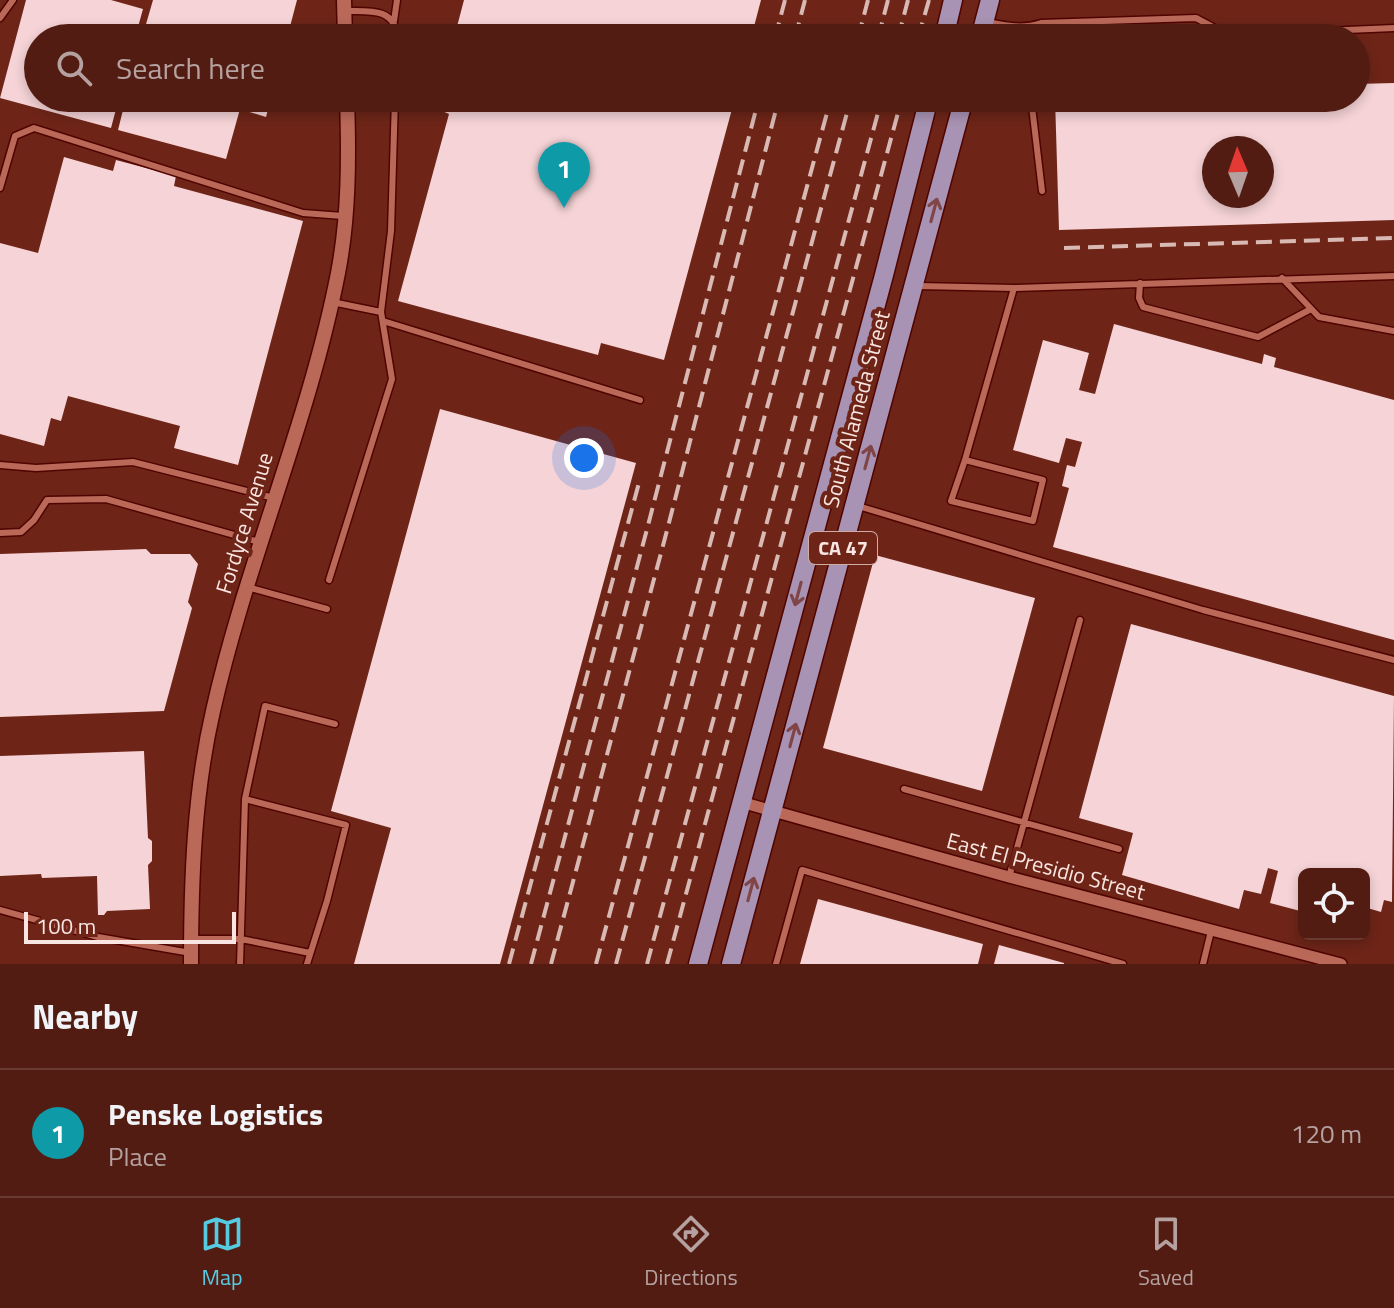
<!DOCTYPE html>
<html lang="en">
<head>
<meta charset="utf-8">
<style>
  :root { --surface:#521c12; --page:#58251b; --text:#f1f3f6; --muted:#b5a19f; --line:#683a32; --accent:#55cae0 }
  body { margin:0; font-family:"Titillium Web",sans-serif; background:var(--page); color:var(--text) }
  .controls { position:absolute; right:24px; bottom:24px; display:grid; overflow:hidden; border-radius:12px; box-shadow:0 4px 12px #0003 }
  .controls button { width:72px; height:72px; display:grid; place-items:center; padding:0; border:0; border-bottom:2px solid var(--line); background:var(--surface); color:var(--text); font:40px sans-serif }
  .compass { position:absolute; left:1202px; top:136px; width:72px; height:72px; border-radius:50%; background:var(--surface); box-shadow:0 4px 12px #0003; rotate:358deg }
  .scale { position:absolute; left:24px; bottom:20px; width:212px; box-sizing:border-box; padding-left:8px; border:4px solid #f9e6e2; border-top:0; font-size:22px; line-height:28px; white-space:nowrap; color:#f9e6e2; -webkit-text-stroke:6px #6e2518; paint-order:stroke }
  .you { position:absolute; left:584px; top:458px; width:28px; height:28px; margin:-20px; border:6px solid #fff; border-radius:50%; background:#1a73e8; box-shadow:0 0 0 12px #1a73e833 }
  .badge { display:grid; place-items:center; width:52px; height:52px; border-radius:50%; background:var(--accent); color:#fff; font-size:26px; font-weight:700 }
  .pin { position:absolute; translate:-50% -66px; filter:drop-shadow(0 2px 4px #0008) }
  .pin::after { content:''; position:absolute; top:42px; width:28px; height:24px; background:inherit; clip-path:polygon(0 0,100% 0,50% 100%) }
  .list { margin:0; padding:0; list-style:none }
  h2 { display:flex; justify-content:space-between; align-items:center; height:104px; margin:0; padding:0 32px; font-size:34px }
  h2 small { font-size:26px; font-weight:400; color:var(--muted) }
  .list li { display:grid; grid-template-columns:52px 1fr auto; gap:24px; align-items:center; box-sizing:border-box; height:128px; padding:0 32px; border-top:2px solid var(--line) }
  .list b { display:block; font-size:30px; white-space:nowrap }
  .list p { margin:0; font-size:26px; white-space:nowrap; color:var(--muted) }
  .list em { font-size:26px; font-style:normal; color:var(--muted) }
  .icon { flex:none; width:44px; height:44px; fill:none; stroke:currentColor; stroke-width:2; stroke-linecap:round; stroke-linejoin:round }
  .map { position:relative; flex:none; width:1394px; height:964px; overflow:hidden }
  .search { position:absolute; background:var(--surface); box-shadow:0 4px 12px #0003; left:24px; right:24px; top:24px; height:88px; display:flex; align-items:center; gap:20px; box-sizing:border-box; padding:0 28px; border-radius:44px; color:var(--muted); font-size:30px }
  .sheet { height:232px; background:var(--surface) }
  nav { display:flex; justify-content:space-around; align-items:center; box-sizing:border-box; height:112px; border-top:2px solid var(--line); background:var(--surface); font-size:22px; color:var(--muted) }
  nav a { display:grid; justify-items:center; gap:4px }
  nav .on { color:var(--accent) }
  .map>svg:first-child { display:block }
  .building { fill:#f5d3d6; fill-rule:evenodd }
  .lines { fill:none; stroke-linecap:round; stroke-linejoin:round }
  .service-casing { stroke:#4f0400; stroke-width:9 }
  .minor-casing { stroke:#4f0400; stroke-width:14 }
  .tertiary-casing { stroke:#4f0400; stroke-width:17 }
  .primary-casing { stroke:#4f0400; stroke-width:21 }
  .service { stroke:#ba6959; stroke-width:6 }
  .minor { stroke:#ba6959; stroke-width:11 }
  .tertiary { stroke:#ba6959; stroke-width:14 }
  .primary { stroke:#a993b4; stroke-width:18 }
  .rail { stroke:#d9b9b3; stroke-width:4; stroke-dasharray:16 8; stroke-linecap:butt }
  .oneway { stroke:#804647 }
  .labels { text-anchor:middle; stroke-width:8; stroke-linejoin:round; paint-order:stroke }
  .shield { fill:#6e2518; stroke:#cfaca5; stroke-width:2 }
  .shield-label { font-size:20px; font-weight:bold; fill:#f9e6e2 }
  .street-label { font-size:22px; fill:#f9e6e2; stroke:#6e2518 }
</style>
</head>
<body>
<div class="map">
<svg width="1394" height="964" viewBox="0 0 1394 964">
  <rect width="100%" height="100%" fill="#6e2518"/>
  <!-- building -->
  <path class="building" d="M26,0H111L143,9L135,38H38V98H119L111,128L0,98Z
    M153,0H297L287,38H142Z
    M464,0H761L751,38H454Z
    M1394,83V220L1059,230L1055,98H1356V84ZM1214,148H1262V196H1214Z
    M126,98H271L266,117L240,109L226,159L118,130Z
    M438,98H735L664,360L601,343L598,355L398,301L449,114L435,108Z
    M64,157L113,171L116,160L176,176L174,186L303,221L238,465L174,448L180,426L68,396L61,421L51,418L44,446L0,434V243L38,253Z
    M1114,324L1262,364L1264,354L1276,358L1274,367L1394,400V640L1053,547L1069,488L1062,486L1067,465L1075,467L1082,442L1066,438L1059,463L1013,450L1043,340L1089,353L1079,390L1095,394Z
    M440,409L636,463L500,964H354L391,828L331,811Z
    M146,549L151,554H190L198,564L188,602L192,608L164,711L0,717V554Z
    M875,555L1035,598L982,791L823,748Z
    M1131,624L1394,696L1392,902L1384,900L1381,912L1364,907V874H1304V912L1270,903L1278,871L1268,868L1261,894L1244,890L1239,909L1122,875L1133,833L1079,818Z
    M144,751L148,838L152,841V861L148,865L150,909L107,911L104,915H98L97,876L42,878L41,874L0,876V756Z
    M818,899L983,944L978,964H800Z
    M999,945L1064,963V964H994Z"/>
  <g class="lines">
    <!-- service casing -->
    <g class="service-casing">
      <path id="service" d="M344,11C368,11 396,7 397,38
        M0,18L13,0
        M394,21L397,0
        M988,22C1007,26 1023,29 1041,23L1196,18L1228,35L1394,28
        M1031,98L1042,191
        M0,188L15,136L34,128L303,213L343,216
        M1282,278L1319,317L1394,331
        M1140,283L1139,298L1143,307L1258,337L1311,309
        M918,286L1014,288L965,460L1043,480L1033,521L951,501L965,460
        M1014,288L1394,276
        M332,302L381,312L391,231L395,98
        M383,321L640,400
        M0,465L36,468L133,462L274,498
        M858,506L1203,610L1394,660
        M0,533L21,532L34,520L47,500L106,499L259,542
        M329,580L392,379L381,312
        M247,587L327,609
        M904,789L1119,849
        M245,799L265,706L335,724
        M1009,877L1080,620
        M0,910L98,937L191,953
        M191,939H241L310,953
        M240,964L245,799L346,825L327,901L307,964
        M776,964L802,870L1123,964
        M1203,964L1211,931"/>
    </g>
    <!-- minor casing -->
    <g class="minor-casing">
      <path id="minor" d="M741,802L1009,877L1341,964"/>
    </g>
    <!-- tertiary casing -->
    <g class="tertiary-casing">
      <path id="tertiary" d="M344,0L345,38
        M191,964C191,880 194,793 213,711C246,563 309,422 338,273C349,216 349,157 347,98"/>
    </g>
    <!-- primary casing -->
    <g class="primary-casing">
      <path id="primary" d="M944,38L953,0
        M980,38L990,0
        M698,964L884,275L929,98
        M731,964L964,98"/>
    </g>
    <!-- service -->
    <use href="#service" class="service"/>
    <!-- minor -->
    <use href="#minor" class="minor"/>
    <!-- tertiary -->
    <use href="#tertiary" class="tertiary"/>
    <!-- primary -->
    <use href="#primary" class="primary"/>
    <!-- rail -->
    <path class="rail" d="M775,38L785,0
      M795,38L805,0
      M858,38L868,0
      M878,38L888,0
      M898,38L908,0
      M918,38L929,0
      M1064,248L1394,238
      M509,964L640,479
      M531,964L646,533L759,98
      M551,964L665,538L779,98
      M596,964L831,98
      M616,964L851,98
      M647,964L882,98
      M667,964L902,98"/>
  </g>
  <!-- one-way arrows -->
  <defs><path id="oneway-shaft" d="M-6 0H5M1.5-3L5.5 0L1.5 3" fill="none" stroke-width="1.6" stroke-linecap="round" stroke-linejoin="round" transform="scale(2)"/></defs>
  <g class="oneway">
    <use href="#oneway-shaft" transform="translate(934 210) rotate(-75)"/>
    <use href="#oneway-shaft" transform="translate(868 457) rotate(-75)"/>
    <use href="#oneway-shaft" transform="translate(798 594) rotate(105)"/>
    <use href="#oneway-shaft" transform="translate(793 735) rotate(-75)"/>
    <use href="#oneway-shaft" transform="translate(751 889) rotate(-75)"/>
  </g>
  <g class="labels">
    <!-- shield labels -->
    <rect class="shield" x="809" y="532" width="68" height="32" rx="6"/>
    <g class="shield-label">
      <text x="843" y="555">CA 47</text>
    </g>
    <!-- street labels -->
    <g class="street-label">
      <text transform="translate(856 409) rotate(-75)" y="8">South Alameda Street</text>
      <text transform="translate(244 523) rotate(-73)" y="8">Fordyce Avenue</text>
      <text transform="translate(1046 866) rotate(15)" y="8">East El Presidio Street</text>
    </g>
  </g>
</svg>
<div class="controls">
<button><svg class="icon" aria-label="locate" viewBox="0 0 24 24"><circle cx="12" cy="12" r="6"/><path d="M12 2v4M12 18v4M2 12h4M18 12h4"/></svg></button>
</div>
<svg class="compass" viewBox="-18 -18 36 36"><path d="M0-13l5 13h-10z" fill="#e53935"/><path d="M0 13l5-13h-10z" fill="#b5a19f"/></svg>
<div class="scale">100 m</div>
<div class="you"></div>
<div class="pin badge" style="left:564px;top:208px;background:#0f9aa8">1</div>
<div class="search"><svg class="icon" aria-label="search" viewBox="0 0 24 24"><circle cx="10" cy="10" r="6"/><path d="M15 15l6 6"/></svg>Search here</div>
</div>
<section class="sheet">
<h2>Nearby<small></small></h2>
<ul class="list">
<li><span class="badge" style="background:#0f9aa8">1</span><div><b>Penske Logistics</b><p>Place</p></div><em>120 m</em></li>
</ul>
</section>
<nav>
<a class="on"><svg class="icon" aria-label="map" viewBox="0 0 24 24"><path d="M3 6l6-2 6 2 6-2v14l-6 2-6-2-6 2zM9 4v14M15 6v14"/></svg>Map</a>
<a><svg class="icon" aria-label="directions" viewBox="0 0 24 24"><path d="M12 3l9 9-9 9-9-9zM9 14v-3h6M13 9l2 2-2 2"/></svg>Directions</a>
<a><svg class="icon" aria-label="saved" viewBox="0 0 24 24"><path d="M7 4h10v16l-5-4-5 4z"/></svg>Saved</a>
</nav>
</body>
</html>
